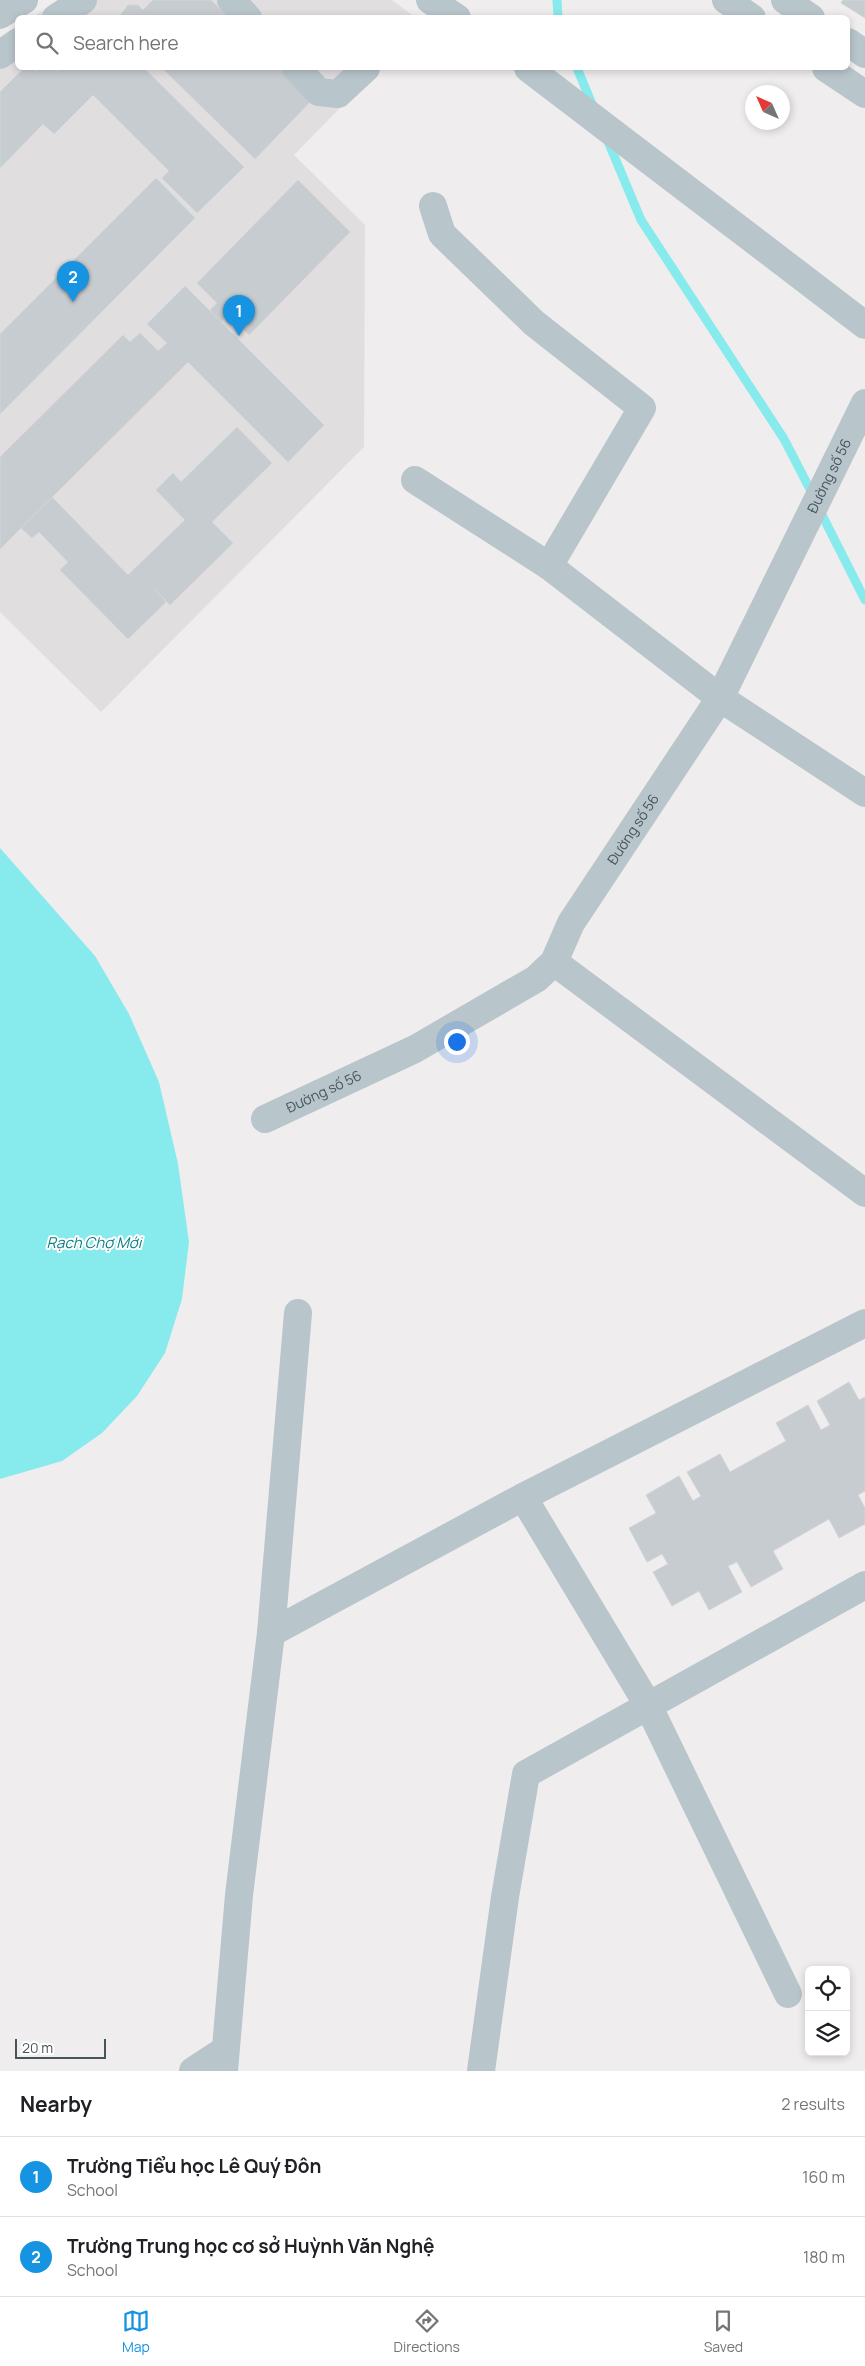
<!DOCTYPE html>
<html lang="en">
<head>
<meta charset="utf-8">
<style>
  :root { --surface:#fff; --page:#f2f2f2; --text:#202124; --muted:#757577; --line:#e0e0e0; --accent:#1694e1 }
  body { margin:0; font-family:Manrope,sans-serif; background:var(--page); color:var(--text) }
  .controls { position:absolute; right:15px; bottom:15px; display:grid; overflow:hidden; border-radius:8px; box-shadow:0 2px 8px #0003 }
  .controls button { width:45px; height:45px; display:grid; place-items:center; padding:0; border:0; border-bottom:1px solid var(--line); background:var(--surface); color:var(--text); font:25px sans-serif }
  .compass { position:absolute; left:745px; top:85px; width:45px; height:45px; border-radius:50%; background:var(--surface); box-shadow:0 2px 8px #0003; rotate:315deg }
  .scale { position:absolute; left:15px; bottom:12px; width:91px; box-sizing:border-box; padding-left:5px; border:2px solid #45555b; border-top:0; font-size:14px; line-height:18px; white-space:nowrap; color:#45555b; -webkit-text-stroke:4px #fff; paint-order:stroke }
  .you { position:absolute; left:456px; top:1041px; width:18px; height:18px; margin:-12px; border:4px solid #fff; border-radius:50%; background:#1a73e8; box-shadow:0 0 0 8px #1a73e833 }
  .badge { display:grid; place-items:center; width:32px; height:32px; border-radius:50%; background:var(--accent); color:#fff; font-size:16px; font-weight:700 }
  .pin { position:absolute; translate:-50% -41px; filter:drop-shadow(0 1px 2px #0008) }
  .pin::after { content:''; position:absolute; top:26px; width:18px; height:15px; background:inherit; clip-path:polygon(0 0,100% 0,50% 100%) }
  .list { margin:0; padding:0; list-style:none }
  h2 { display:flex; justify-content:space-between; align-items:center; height:65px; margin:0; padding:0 20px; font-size:21px }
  h2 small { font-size:16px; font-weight:400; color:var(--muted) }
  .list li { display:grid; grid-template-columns:32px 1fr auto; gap:15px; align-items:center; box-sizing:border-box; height:80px; padding:0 20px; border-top:1px solid var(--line) }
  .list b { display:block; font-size:19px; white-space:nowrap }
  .list p { margin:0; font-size:16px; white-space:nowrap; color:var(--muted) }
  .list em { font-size:16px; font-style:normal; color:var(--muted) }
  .icon { flex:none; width:28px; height:28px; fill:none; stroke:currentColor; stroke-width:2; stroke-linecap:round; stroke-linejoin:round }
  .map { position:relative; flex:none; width:865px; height:2071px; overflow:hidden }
  .search { position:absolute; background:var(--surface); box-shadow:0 2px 8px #0003; left:15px; right:15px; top:15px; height:55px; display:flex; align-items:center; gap:12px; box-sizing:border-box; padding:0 18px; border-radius:8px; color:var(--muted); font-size:19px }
  .sheet { height:225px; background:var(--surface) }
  nav { display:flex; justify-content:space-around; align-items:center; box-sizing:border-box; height:70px; border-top:1px solid var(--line); background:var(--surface); font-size:14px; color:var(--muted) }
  nav a { display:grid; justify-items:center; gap:2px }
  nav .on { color:var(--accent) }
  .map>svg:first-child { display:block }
  .education { fill:#e1dee0 }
  .water { fill:#87eaed }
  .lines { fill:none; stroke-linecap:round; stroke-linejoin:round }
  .stream { stroke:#87eaed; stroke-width:9 }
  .building { fill:#c7ccd0; stroke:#d1d5d9 }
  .minor { stroke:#b8c5cb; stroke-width:28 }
  .labels { text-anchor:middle; stroke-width:4; stroke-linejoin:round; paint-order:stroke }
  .street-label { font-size:14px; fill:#45555b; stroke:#fff }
  .water-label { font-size:15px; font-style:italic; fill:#0c8083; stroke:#fff }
</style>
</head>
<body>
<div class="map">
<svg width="865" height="2071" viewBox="0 0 865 2071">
  <rect width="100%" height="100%" fill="#f0edee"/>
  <!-- education -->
  <path class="education" d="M59,0H392L415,17L31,18Z
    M17,26L18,68H379L294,155L365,225L364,447L101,712L0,612V37Z"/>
  <!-- water -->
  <path class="water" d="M0,848L95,956L129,1014L159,1082L178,1164L189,1242L182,1299L165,1353L137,1396L102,1433L62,1461L0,1479Z"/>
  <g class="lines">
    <!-- stream -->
    <path class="stream" d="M557,0L558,18
      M577,68L594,109
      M607,139L641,220L784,439L814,497
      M819,509L865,600"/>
  </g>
  <!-- building -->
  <path class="building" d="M153,0H211L229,18H118L128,5H138L143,10Z
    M843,0H865V18L841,3Z
    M24,68H32L36,71L39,68H54L57,71L60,68H144L244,167L197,213L162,178L169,171L93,95L54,134L43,124L0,168V92Z
    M162,68H279L312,100L255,159Z
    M156,178L195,218L0,414V334Z
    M298,180L350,232L249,335L228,314L221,322L210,310L217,303L197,283Z
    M185,286L324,425L288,462L188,362L0,549V457L123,335L130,342L140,333L158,351L167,343L147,324Z
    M237,427L272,463L212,522L233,543L170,605L154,588L166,602L128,639L60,570L68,562L39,532L32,538L21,528L52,497L128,575L185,520L156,490L173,473L181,482Z
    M849,1382L859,1400L865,1397V1491L858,1495L865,1508V1524L839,1538L829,1519L773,1551L783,1569L751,1587L737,1562L728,1566L742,1592L709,1610L699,1591L672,1606L653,1572L668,1564L662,1554L647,1562L629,1528L656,1513L646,1495L679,1476L693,1501L701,1496L687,1472L720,1454L730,1472L786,1441L776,1423L808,1405L821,1430L830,1425L817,1401Z"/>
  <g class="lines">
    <!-- minor -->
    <g class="minor">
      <path d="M231,0L248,18"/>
      <path d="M430,0L457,18"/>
      <path d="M726,0L752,18"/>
      <path d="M785,0L811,18"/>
      <path d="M0,15L24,0"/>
      <path d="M56,18L83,0"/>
      <path d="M848,42L865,54"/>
      <path d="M0,55L18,42"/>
      <path d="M296,68L319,92L338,94L366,68"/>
      <path d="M528,68L865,325"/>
      <path d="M826,68L865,94"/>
      <path d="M433,206L442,234L534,323L642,408L549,566L720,698L865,793"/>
      <path d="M415,480L549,566"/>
      <path d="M554,962L865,1193"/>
      <path id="s1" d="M265,1119L415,1049L536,979L554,962L571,923L720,698L865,403"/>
      <path d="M523,1497L648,1705L788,1994"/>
      <path d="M271,1633L523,1497L865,1323"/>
      <path d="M193,2071L225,2050"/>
      <path d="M224,2071L239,1895L271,1633L298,1313"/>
      <path d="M481,2071L505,1897L526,1774L865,1585"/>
    </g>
  </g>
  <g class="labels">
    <!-- street labels -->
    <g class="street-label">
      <text dy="5" stroke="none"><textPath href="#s1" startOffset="890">Đường số 56</textPath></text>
      <text dy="5" stroke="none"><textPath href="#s1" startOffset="485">Đường số 56</textPath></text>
      <text dy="5" stroke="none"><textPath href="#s1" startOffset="65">Đường số 56</textPath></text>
    </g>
    <!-- water labels -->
    <g class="water-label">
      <text x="94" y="1248">Rạch Chợ Mới</text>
    </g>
  </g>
</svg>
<div class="controls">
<button><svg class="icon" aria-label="locate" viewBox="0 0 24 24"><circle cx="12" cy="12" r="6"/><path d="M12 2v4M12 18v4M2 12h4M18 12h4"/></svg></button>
<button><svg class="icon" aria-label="layers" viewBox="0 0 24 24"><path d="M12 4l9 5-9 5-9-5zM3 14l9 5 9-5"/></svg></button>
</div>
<svg class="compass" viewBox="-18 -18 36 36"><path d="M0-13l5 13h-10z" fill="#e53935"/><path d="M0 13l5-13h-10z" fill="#757577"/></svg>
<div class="scale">20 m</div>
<div class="you"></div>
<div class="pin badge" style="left:239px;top:336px">1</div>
<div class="pin badge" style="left:73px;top:302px">2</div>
<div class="search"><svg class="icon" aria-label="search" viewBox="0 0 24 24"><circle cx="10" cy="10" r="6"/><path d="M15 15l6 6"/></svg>Search here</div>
</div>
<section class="sheet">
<h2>Nearby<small>2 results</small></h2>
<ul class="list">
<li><span class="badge">1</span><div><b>Trường Tiểu học Lê Quý Đôn</b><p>School</p></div><em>160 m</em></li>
<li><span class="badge">2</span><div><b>Trường Trung học cơ sở Huỳnh Văn Nghệ</b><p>School</p></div><em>180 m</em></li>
</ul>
</section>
<nav>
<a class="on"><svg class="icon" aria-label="map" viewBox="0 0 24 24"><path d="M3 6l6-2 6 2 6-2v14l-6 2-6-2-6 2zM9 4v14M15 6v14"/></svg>Map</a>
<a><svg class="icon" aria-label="directions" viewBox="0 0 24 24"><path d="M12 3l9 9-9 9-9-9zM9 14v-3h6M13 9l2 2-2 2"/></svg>Directions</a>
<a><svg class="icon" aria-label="saved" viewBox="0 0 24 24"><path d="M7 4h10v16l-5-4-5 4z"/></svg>Saved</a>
</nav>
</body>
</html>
